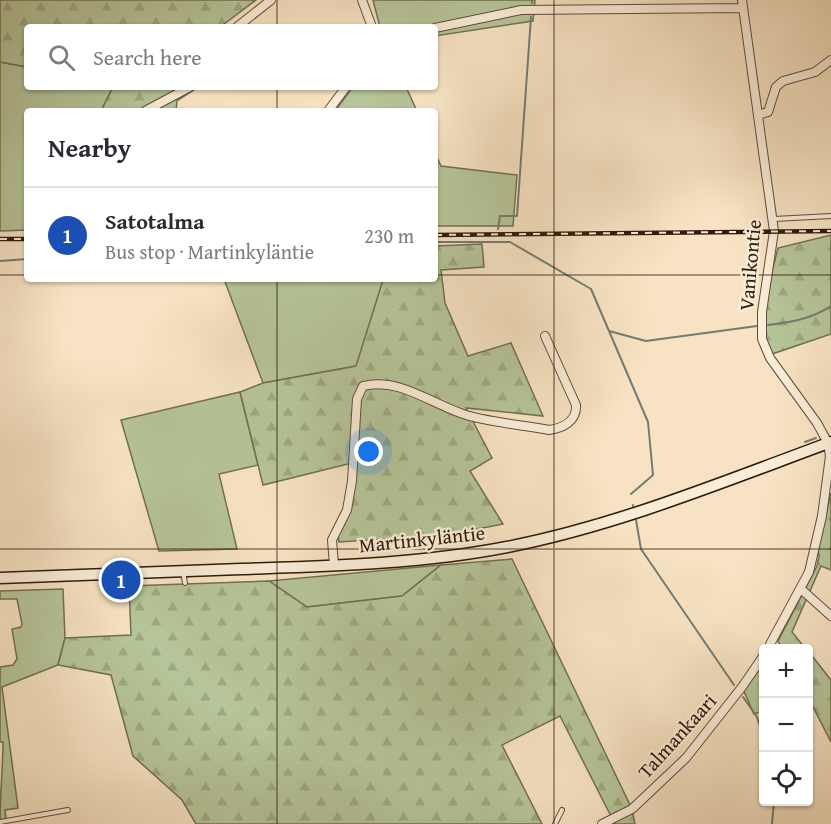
<!DOCTYPE html>
<html lang="en">
<head>
<meta charset="utf-8">
<style>
  :root { --surface:#fff; --page:#f7f7f7; --text:#2b2b33; --muted:#7c7c81; --line:#e1e1e2; --accent:#8f2418 }
  body { margin:0; font-family:"Gentium Book Plus",serif; background:var(--page); color:var(--text) }
  .controls { position:absolute; right:18px; bottom:18px; display:grid; overflow:hidden; border-radius:6px; box-shadow:0 2px 4px #0004 }
  .controls button { width:54px; height:54px; display:grid; place-items:center; padding:0; border:0; border-bottom:2px solid var(--line); background:var(--surface); color:var(--text); font:30px sans-serif }
  .you { position:absolute; left:369px; top:452px; width:21px; height:21px; margin:-15px; border:4px solid #fff; border-radius:50%; background:#1a73e8; box-shadow:0 0 0 9px #1a73e833 }
  .badge { display:grid; place-items:center; width:39px; height:39px; border-radius:50%; background:var(--accent); color:#fff; font-size:20px; font-weight:700 }
  .pin { position:absolute; translate:-50% -50%; border:3px solid #fff; box-shadow:0 2px 6px #0006 }
  .list { margin:0; padding:0; list-style:none }
  h2 { display:flex; justify-content:space-between; align-items:center; height:78px; margin:0; padding:0 24px; font-size:26px }
  h2 small { font-size:20px; font-weight:400; color:var(--muted) }
  .list li { display:grid; grid-template-columns:39px 1fr auto; gap:18px; align-items:center; box-sizing:border-box; height:96px; padding:0 24px; border-top:2px solid var(--line) }
  .list b { display:block; font-size:22px; white-space:nowrap }
  .list p { margin:0; font-size:20px; white-space:nowrap; color:var(--muted) }
  .list em { font-size:20px; font-style:normal; color:var(--muted) }
  .icon { flex:none; width:33px; height:33px; fill:none; stroke:currentColor; stroke-width:2; stroke-linecap:round; stroke-linejoin:round }
  .map { position:relative; flex:none; width:831px; height:824px; overflow:hidden }
  .search { position:absolute; background:var(--surface); box-shadow:0 2px 4px #0004; left:24px; top:24px; width:414px; height:66px; display:flex; align-items:center; gap:15px; box-sizing:border-box; padding:0 21px; border-radius:6px; color:var(--muted); font-size:22px }
  .panel { position:absolute; background:var(--surface); box-shadow:0 2px 4px #0004; left:24px; top:108px; width:414px; height:174px; border-radius:6px }
  .map>svg:first-child { display:block }
  .grass { fill:#b6c599; stroke:#727052; stroke-width:1.5 }
  .forest { fill:url(#forest-firs); stroke:#727052; stroke-width:1.5 }
  .lines { fill:none; stroke-linecap:round; stroke-linejoin:round }
  .stream { stroke:#727c73; stroke-width:2 }
  .lane-casing { stroke:#614c39; stroke-width:6 }
  .street-casing { stroke:#614c39; stroke-width:10 }
  .secondary-casing { stroke:#2f1a0b; stroke-width:13 }
  .lane { stroke:#faedd8; stroke-width:4 }
  .street { stroke:#faedd8; stroke-width:8 }
  .secondary { stroke:#faedd8; stroke-width:10 }
  .rail-casing { stroke:#2f1a0b; stroke-width:4.5 }
  .rail { stroke:#faedd8; stroke-width:2; stroke-dasharray:7; stroke-linecap:butt }
  .grid { fill:none; stroke:#2f1a0b; stroke-width:1.5; stroke-opacity:0.55 }
  .labels { text-anchor:middle; stroke-width:5; stroke-linejoin:round; paint-order:stroke }
  .street-label { font-size:20px; fill:#2f1a0b; stroke:#faedd8 }
</style>
</head>
<body>
<div class="map">
<svg width="831" height="824" viewBox="0 0 831 824">
  <defs>
    <pattern id="forest-firs" width="22" height="20" patternUnits="userSpaceOnUse" patternTransform="scale(1.5)"><rect width="22" height="20" fill="#b6c599"/><path d="M5 1l3.5 6h-7zM16 11l3.5 6h-7z" fill="#9da982"/></pattern>
  </defs>
  <rect width="100%" height="100%" fill="#f7e3c3"/>
  <filter id="stains"><feTurbulence type="fractalNoise" baseFrequency=".00333" numOctaves="4"/><feColorMatrix values="0 0 0 0 .2 0 0 0 0 .09 0 0 0 0 .02 0 0 0 .5 -.17"/></filter>
  <radialGradient id="worn" r=".72"><stop offset=".6" stop-color="#630" stop-opacity="0"/><stop offset="1" stop-color="#630" stop-opacity=".3"/></radialGradient>
  <!-- grass -->
  <path class="grass" d="M373,0H535L533,21L435,36V27H380Z
    M0,62L27,67V87H113L101,111H27V230L0,231Z
    M353,87H406L417,111H335Z
    M435,153L441,166L517,175L513,226H435Z
    M224,279H385L357,366L263,383Z
    M240,392L258,465L219,474L237,549L159,551L121,420Z
    M441,565L402,596L307,607L269,581Z
    M63,589L65,638L58,665L2,687L18,808L5,810L6,819L0,820C0,794 3,768 3,742H0V667L13,665L17,659L12,629L21,627L22,624L17,599H0V591Z
    M763,655V711L754,714L742,687Z"/>
  <!-- forest -->
  <path class="forest" d="M0,0H256L220,27H27V67L0,62Z
    M113,87H198L177,101L176,111H101Z
    M831,235V334L772,354L762,339V312L778,248Z
    M482,244L484,267L441,270L445,303L468,356L511,343L543,416L466,408L492,458L470,471L503,524L447,535L339,542L338,536L351,510L356,462L263,485L240,392L263,383L356,366L383,280L435,279V246Z
    M831,493V570L821,566L792,632L805,648H782L778,641L817,566L819,556L818,549Z
    M512,559L632,809L635,824H615L560,716L502,745L542,824H196L182,800L133,756L111,675L58,665L65,638L131,635L129,586L269,581L307,607L402,596L441,565Z
    M809,652L831,680V742L809,699Z"/>
  <g class="lines">
    <!-- stream -->
    <path class="stream" d="M532,3V0
      M498,229L500,216H517L531,17
      M435,242H510L591,289L648,422L653,475L631,494
      M0,261L27,259
      M768,325C792,322 811,319 831,306
      M609,331L646,341L757,326
      M805,442L816,438
      M633,505V506
      M636,520L641,549L734,685
      M743,697L757,717L764,740
      M772,824L774,802"/>
    <!-- lane casing -->
    <g class="lane-casing">
      <path id="lane" d="M774,219L831,216
        M183,572L185,583
        M0,822L68,810
        M555,824L562,810"/>
    </g>
    <!-- street casing -->
    <g class="street-casing">
      <path id="street" d="M362,0L372,27
        M742,0L774,231L762,312V339L770,358L817,423L828,443L830,456L822,516L809,572L768,648
        M237,27L271,0
        M435,28L521,10L743,8
        M145,111L190,87
        M328,111L346,87
        M758,115L768,112L776,87L783,81L815,72L831,60
        M334,565L332,540L347,510L352,481L357,399L363,386C398,377 430,403 463,414C487,422 522,425 549,430C563,428 577,421 576,405L545,336
        M801,589L831,616
        M602,824L632,809L686,758L742,687L764,655"/>
    </g>
    <!-- secondary casing -->
    <g class="secondary-casing">
      <path id="secondary" d="M0,578C80,575 160,572 241,569C329,566 420,564 507,547C619,525 725,481 831,442"/>
    </g>
    <!-- lane -->
    <use href="#lane" class="lane"/>
    <!-- street -->
    <use href="#street" class="street"/>
    <!-- secondary -->
    <use href="#secondary" class="secondary"/>
    <!-- rail casing -->
    <g class="rail-casing">
      <path id="rail" d="M435,235L831,231
        M0,239H27"/>
    </g>
    <!-- rail -->
    <use href="#rail" class="rail"/>
  </g>
  <!-- grid -->
  <path class="grid" d="M277,0V27M554,0V824M277,87V111M0,275H27M435,275H831M277,279V824M0,549H831"/>
  <g class="labels">
    <!-- street labels -->
    <g class="street-label">
      <text transform="translate(750 265) rotate(-85)" y="7">Vanikontie</text>
      <text transform="translate(422 539) rotate(-6)" y="7">Martinkyläntie</text>
      <text transform="translate(677 736) rotate(-48)" y="7">Talmankaari</text>
    </g>
  </g>
  <rect width="100%" height="100%" filter="url(#stains)"/>
  <rect width="100%" height="100%" fill="url(#worn)"/>
</svg>
<div class="controls">
<button>+</button>
<button>−</button>
<button><svg class="icon" aria-label="locate" viewBox="0 0 24 24"><circle cx="12" cy="12" r="6"/><path d="M12 2v4M12 18v4M2 12h4M18 12h4"/></svg></button>
</div>
<div class="you"></div>
<div class="pin badge" style="left:121px;top:580px;background:#1a4fb4">1</div>
<div class="search"><svg class="icon" aria-label="search" viewBox="0 0 24 24"><circle cx="10" cy="10" r="6"/><path d="M15 15l6 6"/></svg>Search here</div>
<section class="panel">
<h2>Nearby<small></small></h2>
<ul class="list">
<li><span class="badge" style="background:#1a4fb4">1</span><div><b>Satotalma</b><p>Bus stop · Martinkyläntie</p></div><em>230 m</em></li>
</ul>
</section>
</div>
</body>
</html>
